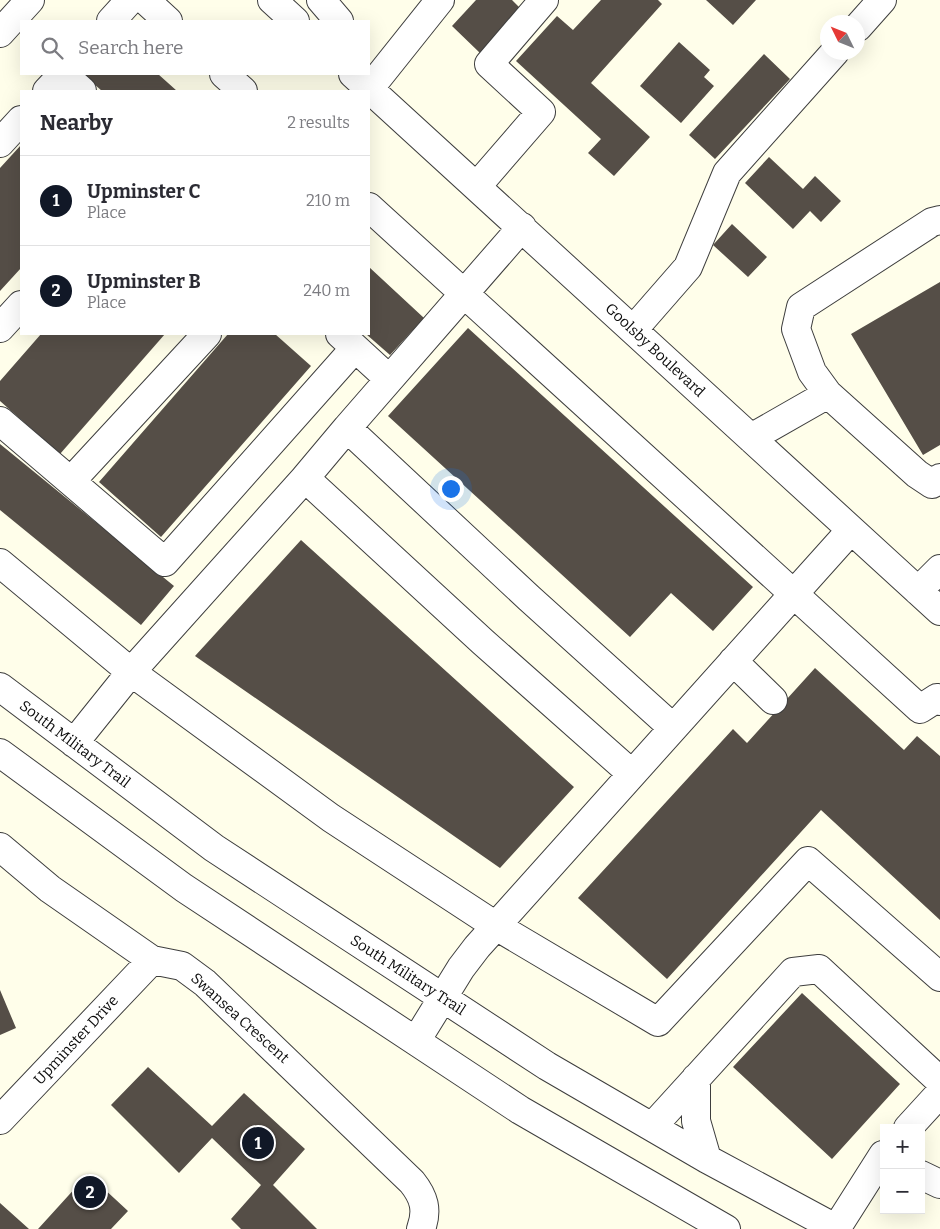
<!DOCTYPE html>
<html lang="en">
<head>
<meta charset="utf-8">
<style>
  :root { --surface:#fff; --page:#f7f7f7; --text:#2b2b33; --muted:#7c7c81; --line:#e1e1e2; --accent:#111827 }
  body { margin:0; font-family:Bitter,serif; background:var(--page); color:var(--text) }
  .controls { position:absolute; right:15px; bottom:15px; display:grid; overflow:hidden; border-radius:0px; box-shadow:0 5px 20px #0002 }
  .controls button { width:45px; height:45px; display:grid; place-items:center; padding:0; border:0; border-bottom:1px solid var(--line); background:var(--surface); color:var(--text); font:25px sans-serif }
  .compass { position:absolute; left:820px; top:15px; width:45px; height:45px; border-radius:50%; background:var(--surface); box-shadow:0 5px 20px #0002; rotate:313deg }
  .you { position:absolute; left:450px; top:488px; width:18px; height:18px; margin:-12px; border:4px solid #fff; border-radius:50%; background:#1a73e8; box-shadow:0 0 0 8px #1a73e833 }
  .badge { display:grid; place-items:center; width:32px; height:32px; border-radius:50%; background:var(--accent); color:#fff; font-size:16px; font-weight:700 }
  .pin { position:absolute; translate:-50% -50%; border:2px solid #fff; box-shadow:0 1px 5px #0006 }
  .list { margin:0; padding:0; list-style:none }
  h2 { display:flex; justify-content:space-between; align-items:center; height:65px; margin:0; padding:0 20px; font-size:21px }
  h2 small { font-size:16px; font-weight:400; color:var(--muted) }
  .list li { display:grid; grid-template-columns:32px 1fr auto; gap:15px; align-items:center; box-sizing:border-box; height:90px; padding:0 20px; border-top:1px solid var(--line) }
  .list b { display:block; font-size:19px; white-space:nowrap }
  .list p { margin:0; font-size:16px; white-space:nowrap; color:var(--muted) }
  .list em { font-size:16px; font-style:normal; color:var(--muted) }
  .icon { flex:none; width:28px; height:28px; fill:none; stroke:currentColor; stroke-width:2; stroke-linecap:round; stroke-linejoin:round }
  .map { position:relative; flex:none; width:940px; height:1229px; overflow:hidden }
  .search { position:absolute; background:var(--surface); box-shadow:0 5px 20px #0002; left:20px; top:20px; width:350px; height:55px; display:flex; align-items:center; gap:12px; box-sizing:border-box; padding:0 18px; border-radius:0px; color:var(--muted); font-size:19px }
  .panel { position:absolute; background:var(--surface); box-shadow:0 5px 20px #0002; left:20px; top:90px; width:350px; height:245px; border-radius:0px }
  .map>svg:first-child { display:block }
  .building { fill:#554e47 }
  .lines { fill:none; stroke-linecap:round; stroke-linejoin:round }
  .minor-casing { stroke:#3e3e3e; stroke-width:30 }
  .minor { stroke:#fff; stroke-width:28 }
  .labels { text-anchor:middle; stroke-width:5; stroke-linejoin:round; paint-order:stroke }
  .street-label { font-size:15px; fill:#0b0b0b; stroke:#fff }
</style>
</head>
<body>
<div class="map">
<svg width="940" height="1229" viewBox="0 0 940 1229">
  <rect width="100%" height="100%" fill="#fffeea"/>
  <!-- building -->
  <path class="building" d="M476,0H512L521,9L480,53L452,26Z
    M601,0H658L662,4L591,83L650,137L614,176L588,153L601,139L516,61L557,16L573,30Z
    M706,0H756L733,25Z
    M679,42L710,70L704,77L714,86L681,123L640,86Z
    M764,54L790,79L715,159L689,135Z
    M87,74H158L177,91H102L85,76Z
    M21,145V268L0,291V168Z
    M769,157L803,189L815,176L841,201L821,222L810,211L793,229L745,183Z
    M732,224L767,257L748,277L713,245Z
    M369,267L424,318L390,355L366,334H369Z
    M940,282V445L923,455L851,334Z
    M468,328L753,587L713,631L671,593L630,637L388,416Z
    M41,334H165L60,454L0,401V381Z
    M228,334H275L311,366L161,537L99,482Z
    M0,444L174,586L141,625L0,510Z
    M301,540L574,787L500,868L195,656Z
    M815,668L904,750L917,736L940,756V920L821,810L667,979L578,898L733,729L747,743Z
    M0,990L16,1028L0,1035Z
    M802,993L900,1084L832,1159L733,1067Z
    M148,1067L212,1126L244,1093L305,1149L273,1185L317,1229H241L231,1219L261,1185L212,1138L179,1173L111,1105Z
    M88,1174L128,1211L111,1229H38Z
    M0,1203L29,1229H0Z"/>
  <g class="lines">
    <!-- minor casing -->
    <g class="minor-casing">
      <path id="minor" d="M145,0L168,21
        M272,0L295,21
        M321,0L339,21
        M111,21L130,0
        M858,27L882,0
        M0,33L30,0
        M224,74L243,91
        M353,74L940,611
        M369,89L440,0
        M47,91L63,74L82,91
        M0,143L21,120
        M477,186L541,112L489,64L544,0
        M369,207L920,709L937,698L940,701
        M940,220L932,222L801,307L796,329L812,372L828,394L917,474L932,484L940,478
        M0,328L21,305
        M633,330L688,267L727,173L835,52
        M340,334L389,379
        M0,421L165,562L355,348
        M347,428L522,227
        M751,438L828,394
        M305,478L347,428L529,598L673,728
        M71,481L207,334
        M0,563L131,672L305,478L483,642L632,774
        M918,591L940,569
        M733,661L773,700
        M0,687L214,848L547,1066L707,1159L837,1229
        M74,743L131,672L331,818L496,926L658,1022L808,861L940,977
        M0,753L184,888L520,1110L726,1229
        M0,847L50,889L152,960L182,966L205,983L412,1182C424,1197 428,1210 421,1229
        M416,1041L461,968L477,947L851,530
        M696,1078V1121L707,1159
        M0,1120L152,960
        M652,1127L793,972L819,969L940,1081
        M908,1128L940,1093
        M921,1175L940,1184
        M836,1229L883,1155"/>
    </g>
    <!-- minor -->
    <use href="#minor" class="minor"/>
  </g>
  <g class="labels">
    <!-- street labels -->
    <g class="street-label">
      <text transform="translate(655 350) rotate(43)" y="5">Goolsby Boulevard</text>
      <text transform="translate(75 744) rotate(37)" y="5">South Military Trail</text>
      <text transform="translate(408 975) rotate(33)" y="5">South Military Trail</text>
      <text transform="translate(240 1018) rotate(42)" y="5">Swansea Crescent</text>
      <text transform="translate(76 1040) rotate(-47)" y="5">Upminster Drive</text>
    </g>
  </g>
</svg>
<div class="controls">
<button>+</button>
<button>−</button>
</div>
<svg class="compass" viewBox="-18 -18 36 36"><path d="M0-13l5 13h-10z" fill="#e53935"/><path d="M0 13l5-13h-10z" fill="#7c7c81"/></svg>
<div class="you"></div>
<div class="pin badge" style="left:258px;top:1143px">1</div>
<div class="pin badge" style="left:90px;top:1192px">2</div>
<div class="search"><svg class="icon" aria-label="search" viewBox="0 0 24 24"><circle cx="10" cy="10" r="6"/><path d="M15 15l6 6"/></svg>Search here</div>
<section class="panel">
<h2>Nearby<small>2 results</small></h2>
<ul class="list">
<li><span class="badge">1</span><div><b>Upminster C</b><p>Place</p></div><em>210 m</em></li>
<li><span class="badge">2</span><div><b>Upminster B</b><p>Place</p></div><em>240 m</em></li>
</ul>
</section>
</div>
</body>
</html>
